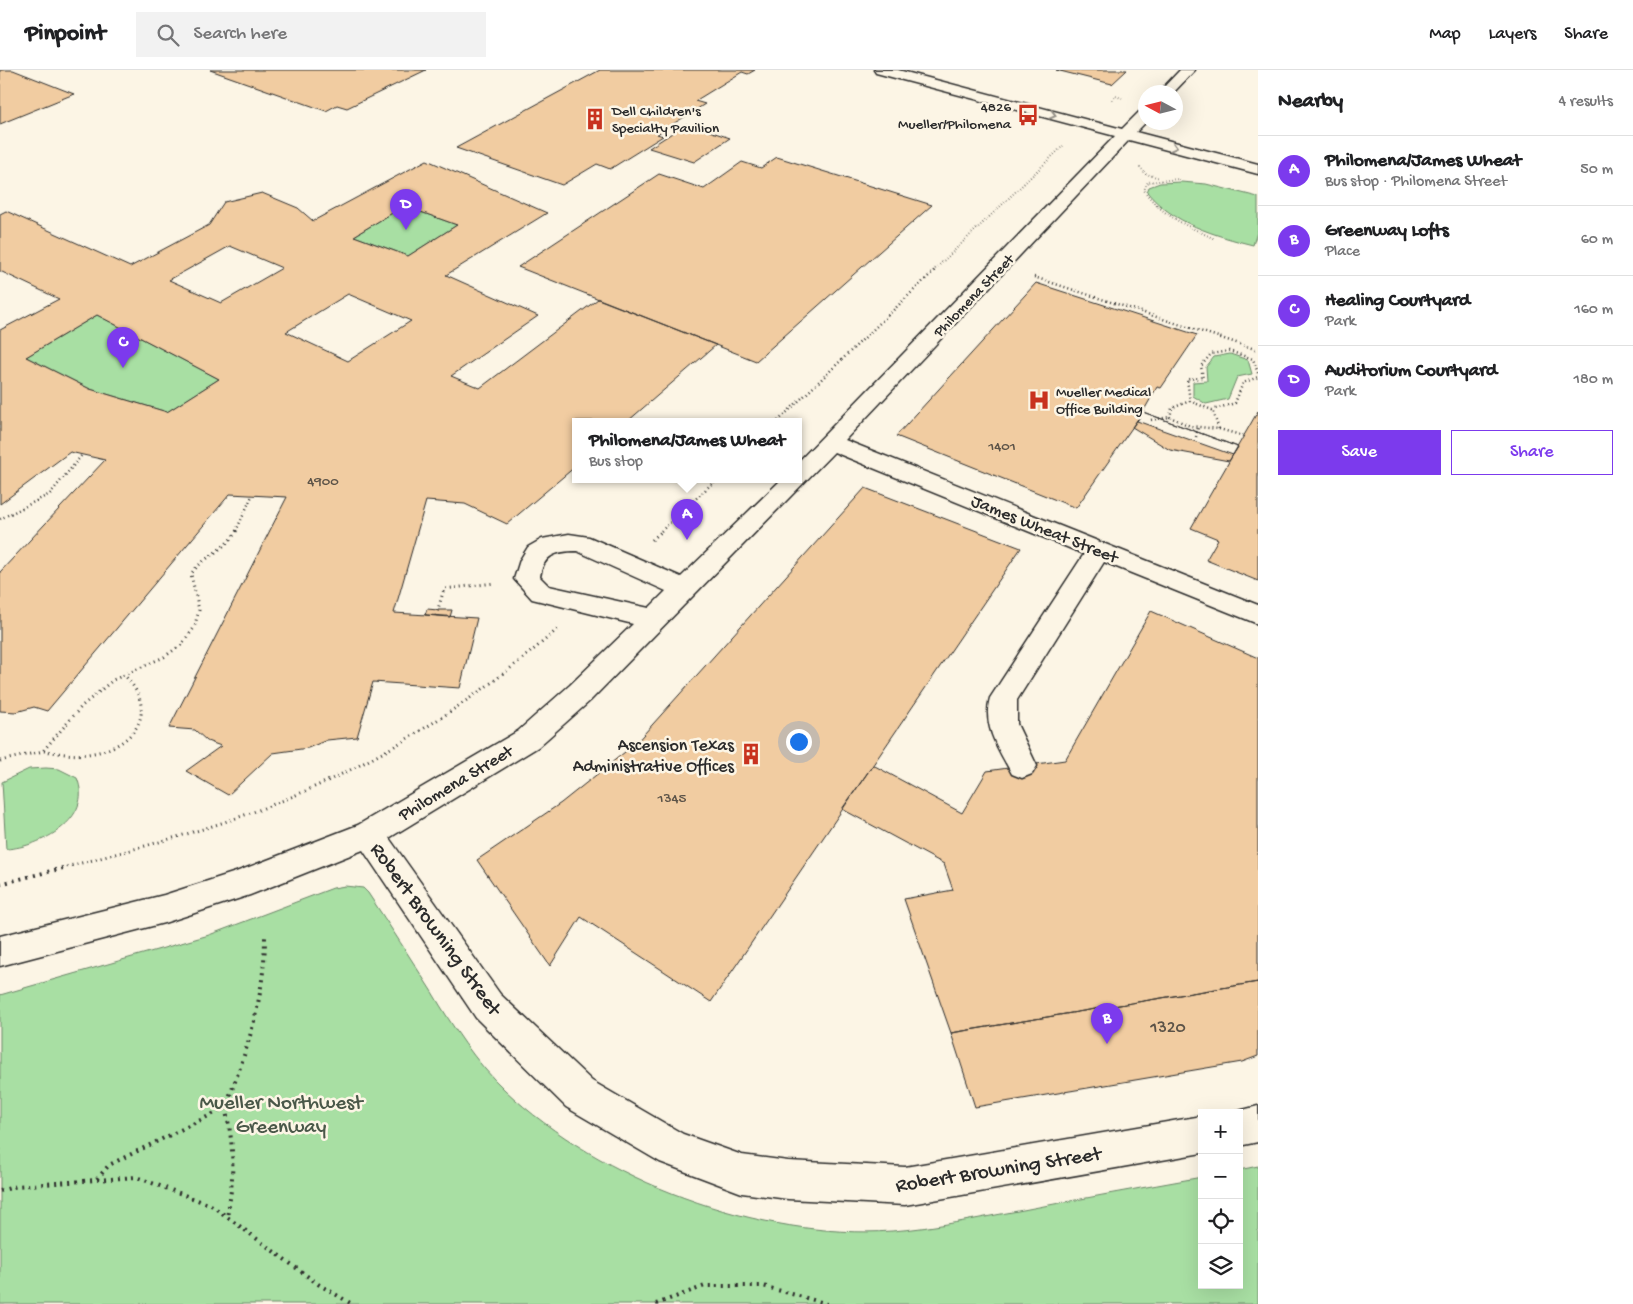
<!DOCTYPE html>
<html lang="en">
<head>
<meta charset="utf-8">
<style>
  :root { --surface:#fff; --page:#f2f2f2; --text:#202124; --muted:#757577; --line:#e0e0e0; --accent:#7c3aed }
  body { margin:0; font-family:"Gochi Hand",sans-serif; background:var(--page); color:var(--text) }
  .controls { position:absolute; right:15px; bottom:15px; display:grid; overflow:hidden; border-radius:0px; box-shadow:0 5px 20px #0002 }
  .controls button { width:45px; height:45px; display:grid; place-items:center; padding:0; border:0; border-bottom:1px solid var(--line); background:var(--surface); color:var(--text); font:25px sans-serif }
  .compass { position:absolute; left:1138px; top:15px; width:45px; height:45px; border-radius:50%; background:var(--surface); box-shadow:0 5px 20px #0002; rotate:277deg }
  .you { position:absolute; left:798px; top:671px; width:18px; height:18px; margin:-12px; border:4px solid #fff; border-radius:50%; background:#1a73e8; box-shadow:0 0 0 8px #1a73e833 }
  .badge { display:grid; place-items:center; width:32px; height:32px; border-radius:50%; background:var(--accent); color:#fff; font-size:16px; font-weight:700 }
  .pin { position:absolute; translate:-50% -41px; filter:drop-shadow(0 1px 2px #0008) }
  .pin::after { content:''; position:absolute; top:26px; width:18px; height:15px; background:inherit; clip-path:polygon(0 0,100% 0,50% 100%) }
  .popup { position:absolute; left:572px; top:348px; width:230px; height:65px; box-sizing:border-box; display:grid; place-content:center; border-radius:0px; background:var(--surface); filter:drop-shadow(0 1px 4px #0005); font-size:16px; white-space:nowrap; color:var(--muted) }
  .popup b { font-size:19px; color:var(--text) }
  .popup::after { content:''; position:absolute; left:50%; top:100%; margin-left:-10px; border:10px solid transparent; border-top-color:var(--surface) }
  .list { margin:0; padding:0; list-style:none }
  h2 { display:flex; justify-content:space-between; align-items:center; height:65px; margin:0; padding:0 20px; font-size:21px }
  h2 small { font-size:16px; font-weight:400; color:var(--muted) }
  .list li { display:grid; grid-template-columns:32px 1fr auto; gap:15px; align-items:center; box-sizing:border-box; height:70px; padding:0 20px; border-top:1px solid var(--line) }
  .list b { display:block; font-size:19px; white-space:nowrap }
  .list p { margin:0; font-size:16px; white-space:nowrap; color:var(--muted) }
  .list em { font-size:16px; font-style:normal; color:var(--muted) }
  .actions { display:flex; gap:10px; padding:15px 20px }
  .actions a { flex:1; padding:11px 0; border:1px solid var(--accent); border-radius:0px; text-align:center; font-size:18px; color:var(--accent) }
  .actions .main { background:var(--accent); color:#fff }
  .icon { flex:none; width:28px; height:28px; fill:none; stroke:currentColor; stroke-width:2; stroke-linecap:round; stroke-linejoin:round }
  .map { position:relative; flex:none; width:1258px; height:1234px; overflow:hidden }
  header { display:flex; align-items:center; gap:30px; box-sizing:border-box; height:70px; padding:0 25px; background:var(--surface); border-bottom:1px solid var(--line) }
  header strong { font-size:24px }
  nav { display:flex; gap:28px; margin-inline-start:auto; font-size:18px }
  .search { width:350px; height:45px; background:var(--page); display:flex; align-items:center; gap:12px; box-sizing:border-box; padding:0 18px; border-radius:0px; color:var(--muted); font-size:19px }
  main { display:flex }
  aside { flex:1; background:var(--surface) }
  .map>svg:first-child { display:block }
  .green { fill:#a8dfa3; stroke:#6a8567 }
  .building { fill:#f1cca1; stroke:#2b2b2b; fill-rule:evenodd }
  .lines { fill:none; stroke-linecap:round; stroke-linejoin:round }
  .minor-casing { stroke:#2b2b2b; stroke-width:3 }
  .path-far3 { stroke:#2b2b2b; stroke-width:2; stroke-dasharray:0.5 2.5; stroke-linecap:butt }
  .path-far2 { stroke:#2b2b2b; stroke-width:2.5; stroke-dasharray:1 3; stroke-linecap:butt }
  .path-far1 { stroke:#2b2b2b; stroke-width:3; stroke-dasharray:1 4; stroke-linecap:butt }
  .path { stroke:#2b2b2b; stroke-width:4; stroke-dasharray:2 5; stroke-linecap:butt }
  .minor { fill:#fcf5e5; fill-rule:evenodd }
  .oneway { stroke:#949088 }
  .labels { text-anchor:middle; stroke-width:5; stroke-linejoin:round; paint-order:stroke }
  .far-poi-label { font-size:15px; fill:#2b2b2b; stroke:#fcf5e5; text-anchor:start }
  .far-street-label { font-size:15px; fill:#2b2b2b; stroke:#fcf5e5 }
  .number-label { font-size:15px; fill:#5c5348 }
  .street-label { font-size:18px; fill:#2b2b2b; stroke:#fcf5e5 }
  .poi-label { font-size:18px; fill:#2b2b2b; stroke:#fcf5e5; text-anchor:end }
  .near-number-label { font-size:18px; fill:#5c5348 }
  .near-street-label { font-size:21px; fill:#2b2b2b; stroke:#fcf5e5 }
  .near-park-label { font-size:21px; fill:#4a5849; stroke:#fcf5e5 }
</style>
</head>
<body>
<header>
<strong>Pinpoint</strong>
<div class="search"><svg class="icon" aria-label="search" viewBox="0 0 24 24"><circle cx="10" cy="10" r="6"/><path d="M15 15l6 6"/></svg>Search here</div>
<nav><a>Map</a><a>Layers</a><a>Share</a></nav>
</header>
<main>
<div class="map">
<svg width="1258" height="1234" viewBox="0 0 1258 1234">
  <rect width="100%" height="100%" fill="#fcf5e5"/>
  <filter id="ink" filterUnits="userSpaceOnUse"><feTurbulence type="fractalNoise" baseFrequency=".02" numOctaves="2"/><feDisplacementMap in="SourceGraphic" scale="10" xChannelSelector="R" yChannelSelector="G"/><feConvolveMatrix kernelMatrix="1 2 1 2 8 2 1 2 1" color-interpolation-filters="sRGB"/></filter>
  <g filter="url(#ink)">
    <!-- green -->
    <path class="green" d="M1181,112L1206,114L1258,127V159L1253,175C1216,166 1172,153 1147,122L1149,117L1160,113Z
      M404,136L457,155L408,186L354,166Z
      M97,245L219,309L167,342L90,319L26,287Z
      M1230,284L1248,290L1252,304L1237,307L1228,329L1206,334L1193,326V312L1207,311L1206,297L1214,287Z
      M46,698L59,699L77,708C94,749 41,777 6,779L2,712L29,699Z
      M345,816L363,818L368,823C390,856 411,889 432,922C453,957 475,992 505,1020C601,1111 760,1170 892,1161C935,1158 977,1148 1018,1141C1079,1129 1141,1118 1202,1107V1215H1239V1100L1258,1096V1234H0V925L209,865L333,818Z"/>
    <!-- building -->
    <path class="building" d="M0,0H13L74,24L0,54Z
      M210,0H426L347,38L337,35L326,41Z
      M600,0H755L748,4L742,2L695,31L705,34L657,64L663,66L610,99L597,94L562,115L456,78Z
      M1056,0H1127L1112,14Z
      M686,54L706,60L730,68L694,92L649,78Z
      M777,87L932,135L756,291L518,197L659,104L704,119L742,92L761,98Z
      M427,90L547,143L446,205L538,246L451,306L480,318L598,229L716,275L628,351H576V396L507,454L465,434L426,431L394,543L477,548L460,618L373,612L357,667L327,670L308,678L273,683L228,725L186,701L221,676L207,671L195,660L169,658L287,427L230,424L47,641L34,637L16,642L0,641V502L105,390L70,382L0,434V260L59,229L0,201V144L6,141L130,197L209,155L224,132L262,123L298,138L313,151ZM404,136L457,155L408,186L354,166ZM230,176L282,198L221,233L169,210ZM348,224L411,251L348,291L286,262ZM97,245L219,309L167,342L90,319L26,287Z
      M1036,213L1197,265L1161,318L1157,317L1143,342L1076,438L896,366Z
      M1258,341V511L1206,490L1218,469L1191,458Z
      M1143,342L1238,377L1229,391L1170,380L1132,357Z
      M1143,342L1238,377L1233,385L1137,351Z
      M865,418L1021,478L711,932L581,847L550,896L477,790L561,733L635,674Z
      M427,539L438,540H452L450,547L425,545Z
      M1151,541L1258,588V912L951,963L904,829L953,820L944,794L842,739L873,695L962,743L987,701L1065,690Z
      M1258,912V986L1242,992L975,1037L951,963Z"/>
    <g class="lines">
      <!-- minor casing -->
      <g class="minor-casing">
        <path id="minor" d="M874,0H898L1122,59L1141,40L1146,39V52L1136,62L1258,94V104L1129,70L845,370L1258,535V554L1104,492L1017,630V654L1037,696L1032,704L1022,708L1012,704C999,680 982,656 990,628L1084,484L834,382L590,631L538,677L389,768L500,924L592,1011L683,1064L742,1085L788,1091L905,1097L1202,1046V1083L905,1135L788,1129L742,1123L660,1092L566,1037L476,948L363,780L250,825L164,853L0,896V866L164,825L236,802L358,755L518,661L570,615L633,554L532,529L514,509L520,490L528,477L542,469L569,464L589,467L681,507L782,409H798V392L1115,66L876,3ZM577,481L666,521L649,538L549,516L540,507C543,485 556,481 577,481Z
          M1180,0H1195L1174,22H1159Z
          M1258,1036V1072L1239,1076V1043H1231Z"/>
      </g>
      <!-- path-far3 -->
      <path class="path-far3" d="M1112,30L1115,26L1122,28
        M1140,97L1146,104L1160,108
        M1180,109L1148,112L1144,120C1161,146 1188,156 1215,169
        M933,201L1063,76"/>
      <!-- path-far2 -->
      <path class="path-far2" d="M1034,207L1258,280
        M1258,303L1253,289L1229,281L1211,284L1201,296L1203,308L1187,309L1190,331L1212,340L1235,333L1243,313L1258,307
        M1190,331L1172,338L1170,347L1190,356L1219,359L1212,340
        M1151,350L1170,347
        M778,351L935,200
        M1219,359L1244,366
        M1196,367L1198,357
        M0,449L50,424L82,385
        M236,461L252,426
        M661,461L717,409"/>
      <!-- path-far1 -->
      <path class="path-far1" d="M652,470L663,460
        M436,546L444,519L495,513
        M44,681C58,683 73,686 87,684C132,679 162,643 124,605
        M0,691L43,681L82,636L113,610L164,587L181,575L194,558L199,540L191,504C204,486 226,480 237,460
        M62,798C131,780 202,762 269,736C377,694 472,634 559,558"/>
      <!-- path -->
      <path class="path" d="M0,814L67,797
        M225,1038C235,1075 234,1110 227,1147
        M97,1109L109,1095L225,1038C247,981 265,928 265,866
        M0,1121L17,1116L136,1107L211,1135L318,1214L352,1234
        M656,1234L705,1216H763L828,1234"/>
      <!-- minor -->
      <use href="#minor" class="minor"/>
    </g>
    <!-- one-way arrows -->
    <defs><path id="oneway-chevron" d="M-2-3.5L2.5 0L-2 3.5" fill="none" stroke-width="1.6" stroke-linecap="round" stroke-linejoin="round" transform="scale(1.25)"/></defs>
    <g class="oneway">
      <use href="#oneway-chevron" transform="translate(1053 45) rotate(15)"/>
      <use href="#oneway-chevron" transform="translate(1174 77) rotate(15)"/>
    </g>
  </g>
  <!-- icons -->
  <defs>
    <g id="bus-bare" transform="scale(1.725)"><path d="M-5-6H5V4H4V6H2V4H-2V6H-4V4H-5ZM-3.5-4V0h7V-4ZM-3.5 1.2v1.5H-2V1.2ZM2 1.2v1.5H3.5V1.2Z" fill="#c8321e" stroke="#fcf5e5" stroke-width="2.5" paint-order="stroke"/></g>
    <g id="building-bare" transform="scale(1.725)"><path d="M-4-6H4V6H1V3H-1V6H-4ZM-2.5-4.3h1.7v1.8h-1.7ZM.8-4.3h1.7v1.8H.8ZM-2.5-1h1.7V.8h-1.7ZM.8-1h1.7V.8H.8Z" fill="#c8321e" stroke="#fcf5e5" stroke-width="2.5" paint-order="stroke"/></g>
    <g id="hospital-bare" transform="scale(1.725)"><path d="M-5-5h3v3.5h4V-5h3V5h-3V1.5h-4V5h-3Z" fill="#c8321e" stroke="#fcf5e5" stroke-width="2.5" paint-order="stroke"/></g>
  </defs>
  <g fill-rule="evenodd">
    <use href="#bus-bare" x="1028" y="45"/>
    <use href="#building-bare" x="595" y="49"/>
    <use href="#hospital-bare" x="1039" y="330"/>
    <use href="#building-bare" x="751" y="684"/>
  </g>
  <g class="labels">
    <!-- far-poi labels -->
    <g class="far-poi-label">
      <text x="1011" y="41" text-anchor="end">4826<tspan x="1011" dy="17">Mueller/Philomena</tspan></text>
      <text x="612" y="45">Dell Children's<tspan x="612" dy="17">Specialty Pavilion</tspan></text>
      <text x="1056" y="326">Mueller Medical<tspan x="1056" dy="17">Office Building</tspan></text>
    </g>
    <!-- far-street labels -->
    <g class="far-street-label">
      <text transform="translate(973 225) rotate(-46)" y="5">Philomena Street</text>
    </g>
    <!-- number labels -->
    <g class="number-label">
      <text x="1002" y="380">1401</text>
      <text x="323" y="415">4900</text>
      <text x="672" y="732">1345</text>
    </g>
    <!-- street labels -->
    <g class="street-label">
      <text transform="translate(1045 458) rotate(22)" y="6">James Wheat Street</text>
      <text transform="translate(455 712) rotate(-31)" y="6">Philomena Street</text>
    </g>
    <!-- poi labels -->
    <g class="poi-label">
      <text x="734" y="680">Ascension Texas<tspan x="734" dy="21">Administrative Offices</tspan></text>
    </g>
    <!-- near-number labels -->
    <g class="near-number-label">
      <text x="1168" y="962">1320</text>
    </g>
    <!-- near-street labels -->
    <g class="near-street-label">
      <text transform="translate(437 858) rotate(54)" y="7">Robert Browning Street</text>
      <text transform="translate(998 1098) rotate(-9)" y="7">Robert Browning Street</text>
    </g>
    <!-- near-park labels -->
    <g class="near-park-label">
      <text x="281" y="1038">Mueller Northwest<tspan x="281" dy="24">Greenway</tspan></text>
    </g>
  </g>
</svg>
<div class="controls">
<button>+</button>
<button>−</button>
<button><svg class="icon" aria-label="locate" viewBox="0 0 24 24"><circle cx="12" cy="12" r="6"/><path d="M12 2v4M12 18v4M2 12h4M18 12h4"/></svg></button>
<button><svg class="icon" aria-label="layers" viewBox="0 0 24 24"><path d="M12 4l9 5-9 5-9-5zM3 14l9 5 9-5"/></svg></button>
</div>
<svg class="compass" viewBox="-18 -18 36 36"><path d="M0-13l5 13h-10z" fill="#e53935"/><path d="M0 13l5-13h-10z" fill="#757577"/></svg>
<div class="you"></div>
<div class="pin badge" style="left:687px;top:470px">A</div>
<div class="popup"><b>Philomena/James Wheat</b>Bus stop</div>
<div class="pin badge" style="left:1107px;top:974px">B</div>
<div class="pin badge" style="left:123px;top:298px">C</div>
<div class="pin badge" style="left:406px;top:160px">D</div>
</div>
<aside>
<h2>Nearby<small>4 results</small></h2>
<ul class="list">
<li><span class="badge">A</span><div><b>Philomena/James Wheat</b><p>Bus stop · Philomena Street</p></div><em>50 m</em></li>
<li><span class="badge">B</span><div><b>Greenway Lofts</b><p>Place</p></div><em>60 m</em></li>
<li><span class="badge">C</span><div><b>Healing Courtyard</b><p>Park</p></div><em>160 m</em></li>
<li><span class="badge">D</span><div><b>Auditorium Courtyard</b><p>Park</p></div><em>180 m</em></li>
</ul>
<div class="actions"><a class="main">Save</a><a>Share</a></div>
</aside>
</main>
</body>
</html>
